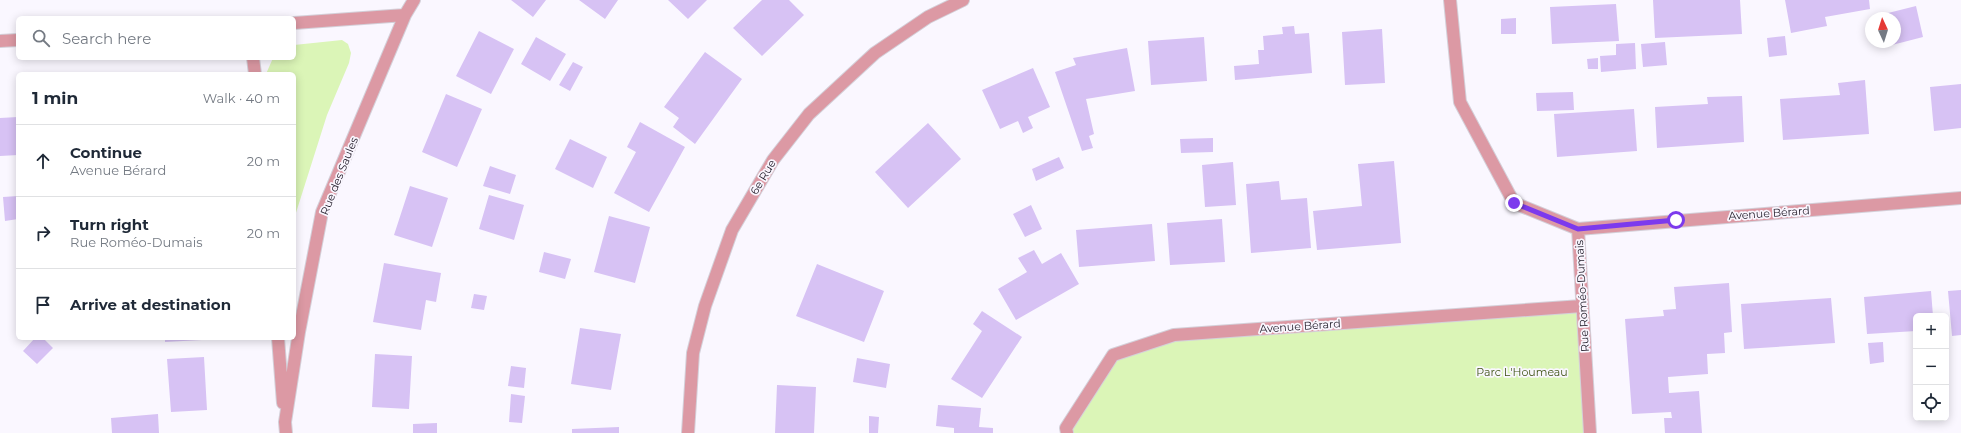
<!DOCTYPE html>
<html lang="en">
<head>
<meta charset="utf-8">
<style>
  :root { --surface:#fff; --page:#f6f6f7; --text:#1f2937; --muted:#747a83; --line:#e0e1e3 }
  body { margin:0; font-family:Montserrat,sans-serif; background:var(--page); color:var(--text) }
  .controls { position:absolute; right:12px; bottom:12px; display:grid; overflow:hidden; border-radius:6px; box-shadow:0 2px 10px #0003 }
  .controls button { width:36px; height:36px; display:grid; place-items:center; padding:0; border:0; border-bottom:1px solid var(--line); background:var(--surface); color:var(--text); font:20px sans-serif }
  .compass { position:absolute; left:1865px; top:12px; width:36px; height:36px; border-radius:50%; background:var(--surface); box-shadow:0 2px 10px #0003; rotate:356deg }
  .stop { position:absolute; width:12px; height:12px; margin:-9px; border:3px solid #7c3aed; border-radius:50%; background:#fff }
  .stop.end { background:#7c3aed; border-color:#fff; box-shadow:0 1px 4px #0008 }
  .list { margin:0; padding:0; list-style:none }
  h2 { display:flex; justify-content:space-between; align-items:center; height:52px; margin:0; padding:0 16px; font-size:17px }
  h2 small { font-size:13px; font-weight:400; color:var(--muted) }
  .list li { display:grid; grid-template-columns:26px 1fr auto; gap:12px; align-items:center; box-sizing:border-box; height:72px; padding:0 16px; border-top:1px solid var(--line) }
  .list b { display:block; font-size:15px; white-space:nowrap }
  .list p { margin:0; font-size:13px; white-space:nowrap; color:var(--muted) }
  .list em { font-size:13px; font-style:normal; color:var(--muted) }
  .icon { flex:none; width:22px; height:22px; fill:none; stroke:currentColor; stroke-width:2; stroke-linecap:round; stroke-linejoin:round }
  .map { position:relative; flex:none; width:1961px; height:433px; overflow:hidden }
  .search { position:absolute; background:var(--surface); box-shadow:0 2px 10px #0003; left:16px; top:16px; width:280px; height:44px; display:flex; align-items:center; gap:10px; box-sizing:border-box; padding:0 14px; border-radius:6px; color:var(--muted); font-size:15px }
  .panel { position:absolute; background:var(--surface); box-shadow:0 2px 10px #0003; left:16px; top:72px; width:280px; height:268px; border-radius:6px }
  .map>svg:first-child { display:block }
  .green { fill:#dbf5b7 }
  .building { fill:#d7c2f4 }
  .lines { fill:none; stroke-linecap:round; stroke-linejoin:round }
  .street-casing { stroke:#d4d0d9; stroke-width:14 }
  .street { stroke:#dc99a4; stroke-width:12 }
  .route { stroke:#7c3aed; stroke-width:5 }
  .labels { text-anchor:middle; stroke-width:3.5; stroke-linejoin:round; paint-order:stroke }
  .street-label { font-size:11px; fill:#26202d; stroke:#faf7ff }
  .park-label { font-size:11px; fill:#3f5314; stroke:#faf7ff }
</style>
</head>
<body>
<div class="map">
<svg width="1961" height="433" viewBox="0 0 1961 433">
  <rect width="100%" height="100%" fill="#faf7ff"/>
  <!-- green -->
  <path class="green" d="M342,40L348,44L351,53L349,63L327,115L294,219V74H266L273,58H294V45Z
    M1582,306L1590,433H1067L1113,355L1174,335Z"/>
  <!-- building -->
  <path class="building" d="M511,0H546L533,17Z
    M579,0H618L605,19Z
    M668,0H707L688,19Z
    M762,0H789L804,15L762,56L733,28Z
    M1653,0H1740L1742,34L1655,38Z
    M1785,0H1869L1870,9L1825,17L1827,26L1791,33Z
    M1616,4L1619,41L1552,44L1550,7Z
    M1916,6L1923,37L1892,45L1891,42H1895V18H1885L1884,14Z
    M1516,18V34H1501V19Z
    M1294,26L1295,34L1309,33L1312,73L1235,80L1234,66L1259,64L1258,50H1264L1263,36L1283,34L1282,27Z
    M1382,29L1385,83L1345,85L1342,32Z
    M479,31L514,49L491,94L456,76Z
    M1785,36L1787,55L1769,57L1767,38Z
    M536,37L566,54L550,81L521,64Z
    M1204,37L1207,81L1151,85L1148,41Z
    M1665,42L1667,65L1643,67L1641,44Z
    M1635,43L1636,69L1601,72L1600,56L1616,55V44Z
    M1127,48L1135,91L1086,99L1094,134L1089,136L1093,148L1082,151L1055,72L1076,65L1073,58Z
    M705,52L742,79L695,144L673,127L679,118L664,107Z
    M1598,58V69H1588L1587,59Z
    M573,62L583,67L570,91L559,85Z
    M1033,68L1050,107L1028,117L1033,128L1023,133L1018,121L1000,129L982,90Z
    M1865,80L1869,134L1783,140L1780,99L1840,95L1838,83Z
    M1961,84V128L1934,131L1930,87Z
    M1573,92L1574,110L1537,111L1536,93Z
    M446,94L482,109L457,167L422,152Z
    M1742,96L1744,142L1657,148L1655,107L1708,104L1707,97Z
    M1634,109L1637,151L1557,157L1554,114Z
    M18,117V155L0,156V118Z
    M640,122L685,147L649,212L614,193L636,152L627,147Z
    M928,123L961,159L908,208L875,172Z
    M1213,138V152L1181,153L1180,139Z
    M570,139L607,157L593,188L555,169Z
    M1059,157L1064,168L1036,181L1032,169Z
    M1394,161L1401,243L1317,250L1313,211L1362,206L1358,164Z
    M1233,162L1236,205L1205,207L1202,165Z
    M490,166L516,175L510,194L483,186Z
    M1279,181L1281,200L1307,198L1311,248L1251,253L1246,184Z
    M410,186L448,198L432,247L394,235Z
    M489,195L524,205L514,240L479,229Z
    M18,196V219L5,221L3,197Z
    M1031,205L1042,229L1025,237L1013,214Z
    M609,216L650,227L635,283L594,272Z
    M1222,219L1225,262L1170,265L1167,223Z
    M1152,224L1155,261L1079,267L1076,230Z
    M1034,250L1042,264L1061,253L1079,284L1016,320L998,289L1027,272L1018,258Z
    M544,252L571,259L565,279L539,272Z
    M384,263L441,273L436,302L426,300L421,330L373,322Z
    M817,264L884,291L864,342L796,316Z
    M1729,283L1732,332L1724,333L1725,353L1707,354L1708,374L1668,377L1669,393L1699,391L1702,433H1665L1664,418H1672L1671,412L1632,414L1625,319L1664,316L1663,310L1676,309L1674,287Z
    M1961,290V335L1952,336L1948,291Z
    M1931,291L1933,316H1916V331L1867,334L1864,297Z
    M474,294L487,296L484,310L471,308Z
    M1831,298L1835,343L1744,349L1741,304Z
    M982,311L1022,337L982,398L951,379L982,331L973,324Z
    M580,328L621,334L611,390L571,384Z
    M35,338H43L53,348L37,364L23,351Z
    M165,338H202V340L165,342Z
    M1883,342L1884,362L1870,364L1868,343Z
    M375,354L412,356L409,409L372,407Z
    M204,357L207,410L171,412L167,359Z
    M857,358L890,364L886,388L853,382Z
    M511,366L526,368L524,388L508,386Z
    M777,385L816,387L814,433H775Z
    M511,394L525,396L522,423L509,422Z
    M938,405L981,408L979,427L993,428V433H954V428L936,426Z
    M158,414L159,433H112L111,418Z
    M869,416L879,417L878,433H869Z
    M437,423V433H413V424Z
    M619,427V433H572V429Z"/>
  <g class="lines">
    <!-- street casing -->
    <g class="street-casing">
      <path id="street" d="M1450,0L1460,102L1514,203L1578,229L1961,198
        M294,23L405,15
        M0,41L18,40
        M253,58L255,74
        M1578,229L1590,433
        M278,338L283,403
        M286,433L285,422L299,332L322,212L405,15L414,0
        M688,433L693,353L705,306L732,230L773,160L809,114L875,53L928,17L963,0
        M1067,433L1066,428L1113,355L1174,335L1582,306"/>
    </g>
    <!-- street -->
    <use href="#street" class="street"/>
  </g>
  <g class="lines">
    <!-- route -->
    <path class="route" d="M1514,203L1578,229L1676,220"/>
  </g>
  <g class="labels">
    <!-- street labels -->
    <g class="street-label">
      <text transform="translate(339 176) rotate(-68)" y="4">Rue des Saules</text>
      <text transform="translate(763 177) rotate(-59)" y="4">6e Rue</text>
      <text transform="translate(1769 213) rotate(-4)" y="4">Avenue Bérard</text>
      <text transform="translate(1582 296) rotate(-93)" y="4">Rue Roméo-Dumais</text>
      <text transform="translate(1300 326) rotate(-4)" y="4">Avenue Bérard</text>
    </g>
    <!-- park labels -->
    <g class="park-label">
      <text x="1522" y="376">Parc L'Houmeau</text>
    </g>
  </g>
</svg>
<div class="controls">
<button>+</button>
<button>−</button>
<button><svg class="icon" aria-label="locate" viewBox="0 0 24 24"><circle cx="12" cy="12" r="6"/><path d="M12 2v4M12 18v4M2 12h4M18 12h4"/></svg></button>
</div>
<svg class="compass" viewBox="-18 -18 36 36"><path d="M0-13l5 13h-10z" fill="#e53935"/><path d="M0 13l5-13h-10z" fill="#747a83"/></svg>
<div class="stop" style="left:1676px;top:220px"></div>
<div class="stop end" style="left:1514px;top:203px"></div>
<div class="search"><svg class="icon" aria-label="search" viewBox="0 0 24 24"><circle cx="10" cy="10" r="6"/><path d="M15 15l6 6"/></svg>Search here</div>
<section class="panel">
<h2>1 min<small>Walk · 40 m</small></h2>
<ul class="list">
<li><svg class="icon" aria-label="ahead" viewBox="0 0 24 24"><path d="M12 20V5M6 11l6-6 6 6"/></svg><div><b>Continue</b><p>Avenue Bérard</p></div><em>20 m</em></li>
<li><svg class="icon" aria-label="right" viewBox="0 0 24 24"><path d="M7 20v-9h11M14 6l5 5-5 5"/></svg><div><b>Turn right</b><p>Rue Roméo-Dumais</p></div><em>20 m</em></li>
<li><svg class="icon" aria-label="arrive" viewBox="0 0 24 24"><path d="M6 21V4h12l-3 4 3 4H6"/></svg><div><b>Arrive at destination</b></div></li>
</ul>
</section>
</div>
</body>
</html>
